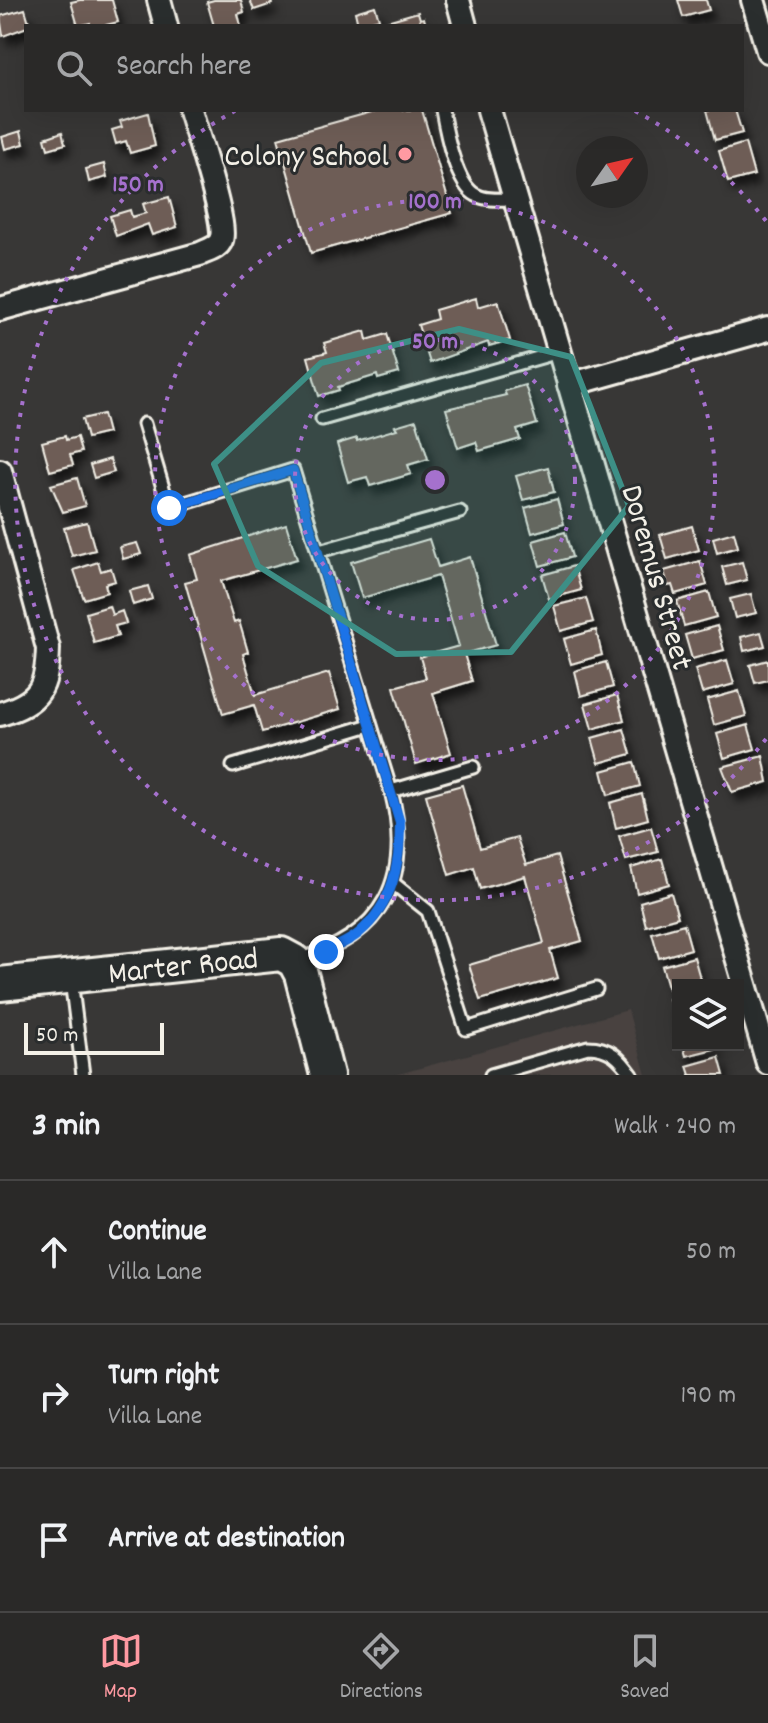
<!DOCTYPE html>
<html lang="en">
<head>
<meta charset="utf-8">
<style>
  :root { --surface:#2a2928; --page:#363534; --text:#f1f3f6; --muted:#a5a6a8; --line:#464545; --accent:#ff9aa2 }
  body { margin:0; font-family:Dekko,sans-serif; background:var(--page); color:var(--text) }
  .controls { position:absolute; right:24px; bottom:24px; display:grid; overflow:hidden; border-radius:0px; box-shadow:0 8px 32px #0002 }
  .controls button { width:72px; height:72px; display:grid; place-items:center; padding:0; border:0; border-bottom:2px solid var(--line); background:var(--surface); color:var(--text); font:40px sans-serif }
  .compass { position:absolute; left:576px; top:136px; width:72px; height:72px; border-radius:50%; background:var(--surface); box-shadow:0 8px 32px #0002; rotate:56deg }
  .scale { position:absolute; left:24px; bottom:20px; width:140px; box-sizing:border-box; padding-left:8px; border:4px solid #f4f1e8; border-top:0; font-size:22px; line-height:28px; white-space:nowrap; color:#f4f1e8; -webkit-text-stroke:6px #2a2d2e; paint-order:stroke }
  .stop { position:absolute; width:24px; height:24px; margin:-18px; border:6px solid #1a73e8; border-radius:50%; background:#fff }
  .stop.end { background:#1a73e8; border-color:#fff; box-shadow:0 2px 8px #0008 }
  .list { margin:0; padding:0; list-style:none }
  h2 { display:flex; justify-content:space-between; align-items:center; height:104px; margin:0; padding:0 32px; font-size:34px }
  h2 small { font-size:26px; font-weight:400; color:var(--muted) }
  .list li { display:grid; grid-template-columns:52px 1fr auto; gap:24px; align-items:center; box-sizing:border-box; height:144px; padding:0 32px; border-top:2px solid var(--line) }
  .list b { display:block; font-size:30px; white-space:nowrap }
  .list p { margin:0; font-size:26px; white-space:nowrap; color:var(--muted) }
  .list em { font-size:26px; font-style:normal; color:var(--muted) }
  .icon { flex:none; width:44px; height:44px; fill:none; stroke:currentColor; stroke-width:2; stroke-linecap:round; stroke-linejoin:round }
  .map { position:relative; flex:none; width:768px; height:1075px; overflow:hidden }
  .search { position:absolute; background:var(--surface); box-shadow:0 8px 32px #0002; left:24px; right:24px; top:24px; height:88px; display:flex; align-items:center; gap:20px; box-sizing:border-box; padding:0 28px; border-radius:0px; color:var(--muted); font-size:30px }
  .sheet { height:536px; background:var(--surface) }
  nav { display:flex; justify-content:space-around; align-items:center; box-sizing:border-box; height:112px; border-top:2px solid var(--line); background:var(--surface); font-size:22px; color:var(--muted) }
  nav a { display:grid; justify-items:center; gap:4px }
  nav .on { color:var(--accent) }
  .map>svg:first-child { display:block }
  .built { fill:#484240 }
  .building { fill:#6e5d56; stroke:#f4f1e8; stroke-width:2; filter:url(#shadow) }
  .lines { fill:none; stroke-linecap:round; stroke-linejoin:round }
  .lane-casing { stroke:#f4f1e8; stroke-width:17 }
  .street-casing { stroke:#f4f1e8; stroke-width:28 }
  .secondary-casing { stroke:#f4f1e8; stroke-width:38 }
  .lane { stroke:#2a2d2e; stroke-width:11 }
  .street { stroke:#2a2d2e; stroke-width:22 }
  .secondary { stroke:#2a2d2e; stroke-width:32 }
  .route { stroke:#1a73e8; stroke-width:10 }
  .marked { fill:#3d8f86; fill-opacity:0.2; stroke:#3d8f86; stroke-width:6; stroke-linejoin:round }
  .ring { fill:none; stroke:#a571cd; stroke-width:4; stroke-dasharray:4 8 }
  .poi-dot { fill:#ff9aa2; stroke:#2a2d2e; stroke-width:3 }
  .labels { text-anchor:middle; stroke-width:6; stroke-linejoin:round; paint-order:stroke }
  .poi-label { font-size:32px; fill:#f4f1e8; stroke:#2a2d2e; text-anchor:end }
  .street-label { font-size:32px; fill:#f4f1e8; stroke:#2a2d2e }
  .centre { fill:#a571cd; stroke:#2a2d2e; stroke-width:4 }
  .ring-label { font-size:24px; text-anchor:middle; font-weight:bold; fill:#a571cd; stroke:#2a2d2e; stroke-width:6; stroke-linejoin:round; paint-order:stroke }
</style>
</head>
<body>
<div class="map">
<svg width="768" height="1075" viewBox="0 0 768 1075">
  <defs>
    <filter id="shadow"><feDropShadow dx="5" dy="9" stdDeviation="4" flood-color="#0009"/></filter>
  </defs>
  <rect width="100%" height="100%" fill="#383736"/>
  <filter id="ink" filterUnits="userSpaceOnUse"><feTurbulence type="fractalNoise" baseFrequency=".0125" numOctaves="2"/><feDisplacementMap in="SourceGraphic" scale="16" xChannelSelector="R" yChannelSelector="G"/><feConvolveMatrix kernelMatrix="1 2 1 2 8 2 1 2 1" color-interpolation-filters="sRGB"/></filter>
  <g filter="url(#ink)">
    <!-- built -->
    <path class="built" d="M628,1010L646,1075H395Z"/>
    <!-- building -->
    <path class="building" d="M80,0H112L118,22L102,26H90V23L78,26L71,2Z
      M214,0H241L244,12L238,14L241,26H214L207,2Z
      M250,0H270L272,4L254,10Z
      M678,0H706L709,10L683,17Z
      M375,6L379,19L358,25L355,12Z
      M25,9L30,26L3,36L0,16Z
      M418,12L420,19L424,18L426,26H389L387,21Z
      M379,110H422L452,213L311,253L278,138Z
      M707,110H735L742,133L715,140Z
      M148,113L155,146L130,153L126,141L116,144L112,130L122,127L120,121Z
      M21,131L24,144L5,149L2,137Z
      M62,132L65,144L48,149L45,138Z
      M745,143L754,175L728,182L719,151Z
      M104,164L107,177L89,182L86,169Z
      M169,197L177,227L152,235L148,224L116,236L110,216L130,210L132,217L146,213L143,204Z
      M476,298L478,307L498,301L510,340L489,346L488,342L430,363L418,325L437,319L435,310Z
      M365,331L367,340L387,334L399,373L378,379L377,375L338,387L339,390L319,396L308,357L327,352L324,343Z
      M525,385L537,424L517,430L520,439L479,451L476,442L458,448L446,409L506,395L504,391Z
      M103,414L108,433L87,438L82,419Z
      M416,420L428,459L408,465L411,474L370,486L367,477L348,482L337,444L357,438V441L397,429L395,426Z
      M65,436L66,440L77,437L81,452L70,455L73,465L50,471L42,442Z
      M110,459L114,472L94,478L90,465Z
      M548,467L554,492L523,500L516,476Z
      M77,478L85,506L63,512L51,485Z
      M557,499L564,524L532,533L525,508Z
      M87,522L95,550L72,556L64,528Z
      M286,524L297,559L221,581L234,623L239,621L248,652L243,654L255,695L329,673L340,709L262,732L254,705L223,714L185,582L197,579L190,555Z
      M692,526L699,550L667,559L660,535Z
      M565,532L572,557L540,566L533,541Z
      M734,532L738,547L717,553L713,538Z
      M429,539L438,567L470,557L496,645L464,654L472,681L433,693L451,753L416,764L394,687L426,678L420,657L459,646L438,576L362,598L351,562Z
      M137,543L141,554L123,559L120,547Z
      M700,561L707,585L675,594L672,585L668,586L664,571Z
      M98,562L101,571L111,568L115,581L105,584L107,592L84,599L74,570Z
      M742,562L747,580L727,585L722,567Z
      M574,566L581,590L549,599L542,575Z
      M148,586L152,599L133,605L129,591Z
      M709,592L716,617L684,626L677,601Z
      M751,594L756,613L735,618L730,599Z
      M586,598L593,622L561,631L554,606Z
      M109,606L112,615L122,611L126,623L115,626L118,636L94,643L86,613Z
      M717,626L724,650L692,659L685,635Z
      M596,630L602,655L571,664L564,639Z
      M761,632L765,646L744,651L741,637Z
      M727,660L734,684L702,693L695,669Z
      M768,660V680L755,683L750,665Z
      M606,662L613,687L581,696L575,671Z
      M739,691L746,716L714,725L707,700Z
      M617,695L624,720L592,729L585,704Z
      M748,725L755,749L724,758L717,734Z
      M624,729L631,754L599,763L592,738Z
      M763,756L768,782L732,792L722,767Z
      M634,762L640,786L608,795L602,771Z
      M462,785L480,848L517,838L526,865L557,856L582,941L550,950L558,978L480,1000L469,965L544,943L525,876L480,889L474,867L449,875L426,795Z
      M642,794L648,819L616,828L610,803Z
      M651,827L658,852L626,860L619,836Z
      M662,859L669,884L637,893L631,868Z
      M671,893L678,917L646,926L640,902Z
      M684,924L691,949L659,958L652,933Z
      M694,957L701,982L678,985V988L669,990L662,966Z
      M678,997V1023H676L669,999Z
      M683,1045H717L718,1048L686,1056Z
      M719,1057L724,1075H690L687,1066Z"/>
    <g class="lines">
      <!-- lane casing -->
      <g class="lane-casing">
        <path id="lane" d="M442,110C446,132 456,185 476,195C487,201 502,199 514,199
          M322,419L559,352
          M144,424L169,508L293,470L391,791C413,878 385,936 297,960
          M319,551L460,512
          M233,766L370,725
          M391,791L473,767
          M393,883L428,911L466,1029L596,989
          M71,980L83,1075
          M491,1075L588,1047C610,1047 620,1058 632,1075"/>
      </g>
      <!-- street casing -->
      <g class="street-casing">
        <path id="street" d="M159,0L166,26
          M458,0L465,26
          M753,0L768,51
          M489,110L768,1063
          M0,309L200,254C208,250 218,248 221,240C228,226 196,131 190,110
          M569,385L768,329
          M0,471L48,648C47,688 40,702 0,714"/>
      </g>
      <!-- secondary casing -->
      <g class="secondary-casing">
        <path id="secondary" d="M0,984L281,954L294,961L301,974L327,1075"/>
      </g>
      <!-- lane -->
      <use href="#lane" class="lane"/>
      <!-- street -->
      <use href="#street" class="street"/>
      <!-- secondary -->
      <use href="#secondary" class="secondary"/>
    </g>
  </g>
  <g class="lines" filter="url(#ink)">
    <!-- route -->
    <path class="route" d="M169,508L293,470L400,823C400,865 393,904 359,933C350,941 336,946 326,952"/>
  </g>
  <!-- marked area -->
  <path class="marked" d="M459,329L571,357L629,506L511,652L396,654L258,566L214,464L321,363Z"/>
  <!-- distance rings -->
  <g class="ring">
    <circle cx="435" cy="480" r="140"/>
    <circle cx="435" cy="480" r="280"/>
    <path d="M766 739A420 420 0 1 1 235 111M635 111A420 420 0 0 1 766 221"/>
  </g>
  <!-- markers -->
  <circle class="poi-dot" cx="405" cy="154" r="8"/>
  <g class="labels">
    <!-- poi labels -->
    <g class="poi-label">
      <text x="389" y="165">Colony School</text>
    </g>
    <!-- street labels -->
    <g class="street-label">
      <text transform="translate(659 577) rotate(74)" y="11">Doremus Street</text>
      <text transform="translate(183 964) rotate(-6)" y="11">Marter Road</text>
    </g>
  </g>
  <circle cx="435" cy="480" r="12" class="centre"/>
  <g class="ring-label">
    <text x="138" y="191">150 m</text>
    <text x="435" y="208">100 m</text>
    <text x="435" y="348">50 m</text>
  </g>
</svg>
<div class="controls">
<button><svg class="icon" aria-label="layers" viewBox="0 0 24 24"><path d="M12 4l9 5-9 5-9-5zM3 14l9 5 9-5"/></svg></button>
</div>
<svg class="compass" viewBox="-18 -18 36 36"><path d="M0-13l5 13h-10z" fill="#e53935"/><path d="M0 13l5-13h-10z" fill="#a5a6a8"/></svg>
<div class="scale">50 m</div>
<div class="stop" style="left:169px;top:508px"></div>
<div class="stop end" style="left:326px;top:952px"></div>
<div class="search"><svg class="icon" aria-label="search" viewBox="0 0 24 24"><circle cx="10" cy="10" r="6"/><path d="M15 15l6 6"/></svg>Search here</div>
</div>
<section class="sheet">
<h2>3 min<small>Walk · 240 m</small></h2>
<ul class="list">
<li><svg class="icon" aria-label="ahead" viewBox="0 0 24 24"><path d="M12 20V5M6 11l6-6 6 6"/></svg><div><b>Continue</b><p>Villa Lane</p></div><em>50 m</em></li>
<li><svg class="icon" aria-label="right" viewBox="0 0 24 24"><path d="M7 20v-9h11M14 6l5 5-5 5"/></svg><div><b>Turn right</b><p>Villa Lane</p></div><em>190 m</em></li>
<li><svg class="icon" aria-label="arrive" viewBox="0 0 24 24"><path d="M6 21V4h12l-3 4 3 4H6"/></svg><div><b>Arrive at destination</b></div></li>
</ul>
</section>
<nav>
<a class="on"><svg class="icon" aria-label="map" viewBox="0 0 24 24"><path d="M3 6l6-2 6 2 6-2v14l-6 2-6-2-6 2zM9 4v14M15 6v14"/></svg>Map</a>
<a><svg class="icon" aria-label="directions" viewBox="0 0 24 24"><path d="M12 3l9 9-9 9-9-9zM9 14v-3h6M13 9l2 2-2 2"/></svg>Directions</a>
<a><svg class="icon" aria-label="saved" viewBox="0 0 24 24"><path d="M7 4h10v16l-5-4-5 4z"/></svg>Saved</a>
</nav>
</body>
</html>
